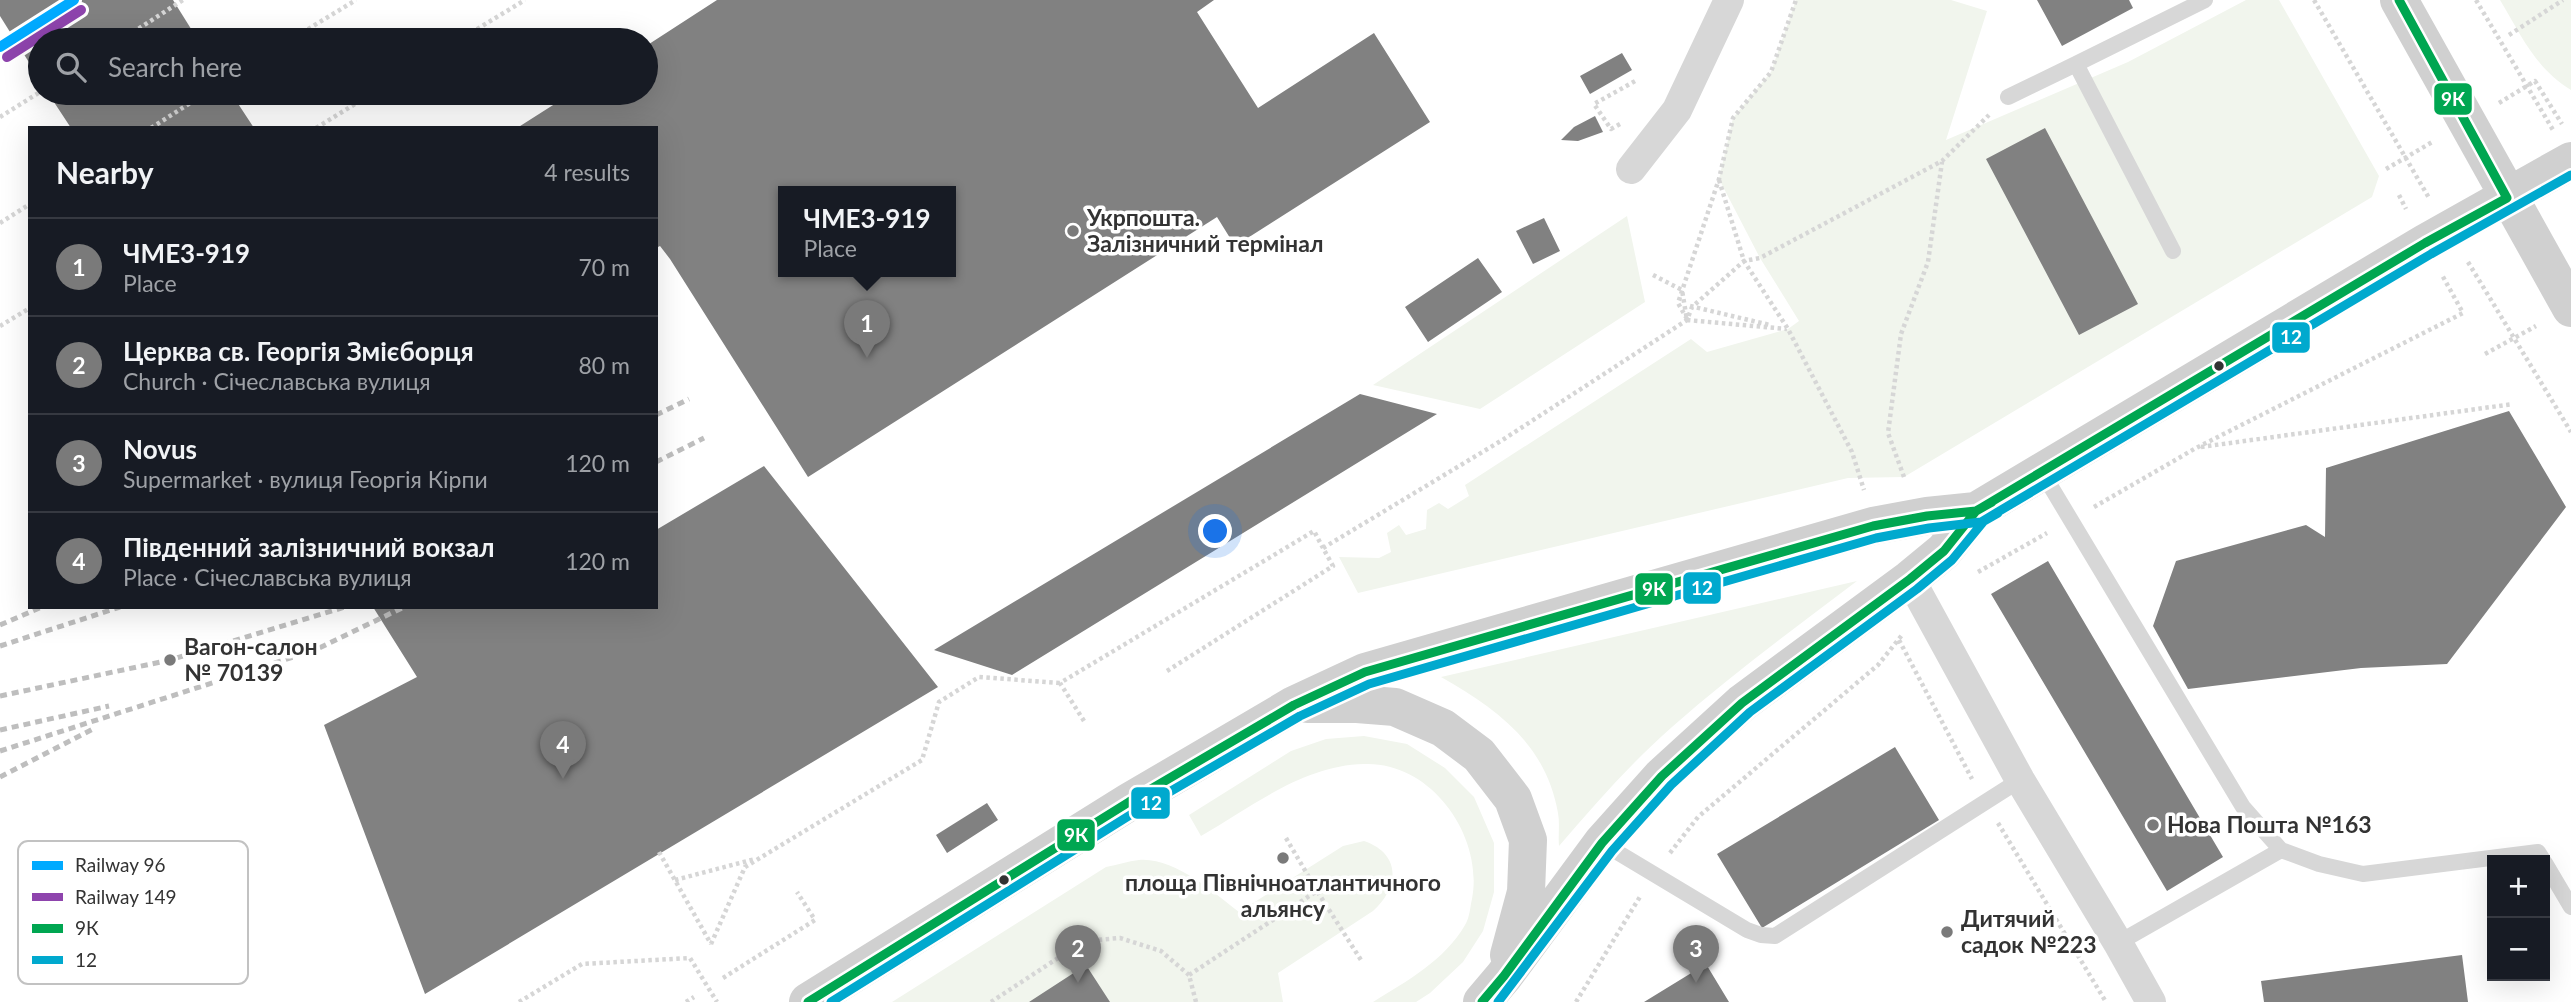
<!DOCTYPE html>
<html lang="en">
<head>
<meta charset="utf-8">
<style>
  :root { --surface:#171b24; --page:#242831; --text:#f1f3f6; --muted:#9ea1a6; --line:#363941; --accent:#7a7a7a }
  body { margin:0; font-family:Lato,sans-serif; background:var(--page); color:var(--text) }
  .controls { position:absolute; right:21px; bottom:21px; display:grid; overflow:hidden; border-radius:0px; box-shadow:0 7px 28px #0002 }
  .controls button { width:63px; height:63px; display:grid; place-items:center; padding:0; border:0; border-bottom:2px solid var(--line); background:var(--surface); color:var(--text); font:35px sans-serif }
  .you { position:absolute; left:1216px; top:532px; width:24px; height:24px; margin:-18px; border:5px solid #fff; border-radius:50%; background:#1a73e8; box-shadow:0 0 0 10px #1a73e833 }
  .badge { display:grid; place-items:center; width:46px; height:46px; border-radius:50%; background:var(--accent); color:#fff; font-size:23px; font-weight:700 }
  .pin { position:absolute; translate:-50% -58px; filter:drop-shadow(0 2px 4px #0008) }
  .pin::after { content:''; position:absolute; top:37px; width:24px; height:21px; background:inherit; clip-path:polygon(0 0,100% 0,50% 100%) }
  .popup { position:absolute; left:778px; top:186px; width:178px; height:91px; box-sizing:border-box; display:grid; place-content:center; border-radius:0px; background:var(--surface); filter:drop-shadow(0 2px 5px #0005); font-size:23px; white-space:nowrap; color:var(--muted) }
  .popup b { font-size:26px; color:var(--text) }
  .popup::after { content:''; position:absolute; left:50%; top:100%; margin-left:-14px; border:14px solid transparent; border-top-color:var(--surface) }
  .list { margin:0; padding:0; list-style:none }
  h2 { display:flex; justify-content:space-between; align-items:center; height:91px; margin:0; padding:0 28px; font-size:30px }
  h2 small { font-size:23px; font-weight:400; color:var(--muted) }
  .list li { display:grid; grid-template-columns:46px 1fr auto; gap:21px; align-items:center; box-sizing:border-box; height:98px; padding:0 28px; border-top:2px solid var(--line) }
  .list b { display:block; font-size:26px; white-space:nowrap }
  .list p { margin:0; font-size:23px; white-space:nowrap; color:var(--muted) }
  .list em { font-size:23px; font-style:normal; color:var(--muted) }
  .icon { flex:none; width:38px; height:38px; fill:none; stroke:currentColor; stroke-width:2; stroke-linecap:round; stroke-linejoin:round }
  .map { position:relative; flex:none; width:2571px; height:1002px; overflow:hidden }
  .search { position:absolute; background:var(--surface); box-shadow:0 7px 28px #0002; left:28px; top:28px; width:630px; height:77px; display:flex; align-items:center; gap:18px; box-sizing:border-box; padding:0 24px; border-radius:38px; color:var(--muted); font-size:26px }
  .panel { position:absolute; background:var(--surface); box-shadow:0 7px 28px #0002; left:28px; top:126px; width:630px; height:483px; border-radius:0px }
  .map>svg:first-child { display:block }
  .green { fill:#f1f5ed }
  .building { fill:#818181; fill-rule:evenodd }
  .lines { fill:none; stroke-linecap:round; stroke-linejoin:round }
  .path { stroke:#d6d6d6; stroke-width:4.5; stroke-dasharray:3.5 3.5; stroke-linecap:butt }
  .lane { stroke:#d7d7d7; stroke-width:16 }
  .street { stroke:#d7d7d7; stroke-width:30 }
  .secondary { stroke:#d0d0d0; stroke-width:38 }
  .rail { stroke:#bebebe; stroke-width:5; stroke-dasharray:7 5; stroke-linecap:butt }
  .bus-1-casing { stroke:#fff; stroke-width:14 }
  .bus-2-casing { stroke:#fff; stroke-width:14 }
  .bus-1 { stroke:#00a651; stroke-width:9 }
  .bus-2 { stroke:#00a9ce; stroke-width:9 }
  .rail-1-casing { stroke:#fff; stroke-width:16 }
  .rail-2-casing { stroke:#fff; stroke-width:16 }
  .rail-1 { stroke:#0af; stroke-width:10 }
  .rail-2 { stroke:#8e44ad; stroke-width:10 }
  .poi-dot { fill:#7a7a7a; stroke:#fff; stroke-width:2.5 }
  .bus-dot { fill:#333; stroke:#fff; stroke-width:2.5 }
  .labels { text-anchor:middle; stroke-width:7; stroke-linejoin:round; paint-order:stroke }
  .poi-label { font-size:23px; font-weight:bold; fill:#333; stroke:#fff; text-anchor:start }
  .key { fill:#fff; stroke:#c2c2c2; stroke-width:2 }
  .key-label { font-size:19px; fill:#333 }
  .line-badge { stroke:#fff; stroke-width:2.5 }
  .badge-label { font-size:19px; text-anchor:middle; font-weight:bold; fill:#fff }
</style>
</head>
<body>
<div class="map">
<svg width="2571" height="1002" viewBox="0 0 2571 1002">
  <rect width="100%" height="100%" fill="#fff"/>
  <!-- green -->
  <path class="green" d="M1796,0H1951L1987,11L1946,140L2128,62L2246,0H2279L2379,176L2372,197L1904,477L1848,478L1358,593L1339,557L1379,558L1391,552L1387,533L1399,525L1406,535L1426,529L1427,510L1439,503L1448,509L1469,496L1465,485L1691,339L1707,352L1788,329L1799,321L1760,258L1719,179L1733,118L1771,72Z
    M2500,0H2571V90C2535,68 2521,35 2500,0Z
    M1627,216L1645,302L1480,409L1373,385Z
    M1857,581C1795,628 1731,675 1672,727C1631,763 1595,804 1559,846C1558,835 1560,824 1558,813C1546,744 1497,709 1441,677Z
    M1364,736L1407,744L1445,768L1474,797L1494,843V892L1483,931L1463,962L1430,993L1416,1002H1373C1407,981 1445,960 1465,925C1470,917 1470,907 1472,899C1484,836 1431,761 1364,764C1304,765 1251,807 1201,836L1189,815L1291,751L1326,739Z
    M1364,841C1402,854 1399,888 1373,911L1278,973L1283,1002H892L1106,867C1117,865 1128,861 1139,860C1174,857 1213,892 1239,912L1343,846Z"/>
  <!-- building -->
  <path class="building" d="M0,0H173L198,40H40V80L0,16Z
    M717,0H1214L1197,12L1258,108L1374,33L1430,122L1235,246L1217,217L808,477L670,259L660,246L656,248V128H517L572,93H646V46ZM783,192H951V272H783Z
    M2037,0H2129L2133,8L2062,46Z
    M1622,53L1632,70L1590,94L1580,76Z
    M48,93H231L254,128H71Z
    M1595,116L1603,132L1578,141L1561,140L1574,127Z
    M2045,128L2138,304L2079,335L1986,159Z
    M1544,218L1560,251L1533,264L1516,231Z
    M1478,258L1502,292L1428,342L1405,307Z
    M1360,394L1437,414L1012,675L934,650Z
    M2509,411L2566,507L2447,664L2361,668L2188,689L2153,626L2176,561L2306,525L2325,537L2326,468Z
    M764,466L938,687L425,994L324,725L417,677L373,607H656V530Z
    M2048,561L2223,857L2167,891L1991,594Z
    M1895,747L1939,820L1762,928L1717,854Z
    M987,803L998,820L947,853L936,835Z
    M2462,955L2468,1002H2264L2261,981Z
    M1706,964L1729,1002H1644Z
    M1086,965L1110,1002H1029Z"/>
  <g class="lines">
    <!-- path -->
    <path class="path" d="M2314,0L2429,198
      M2476,0L2553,130
      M2509,35L2563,0
      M121,40L183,0
      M290,40L356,0
      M459,40L525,0
      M2499,103L2535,81L2562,124
      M0,117L40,92
      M1620,124L1611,129L1594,104L1637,80
      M151,128L206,93
      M316,128L373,93
      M2386,169L2434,141
      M1719,180L1744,261L1788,329L1852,452L1864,490
      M2399,195L2406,209
      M0,223L30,204
      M2468,262L2571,432
      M1653,275L1682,290L1687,320L1787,329
      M1690,306L1770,325
      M1687,319L1678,303L1719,179L1733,118L1771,72L1796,0
      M0,326L30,308
      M2485,354L2536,326
      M2201,447L2513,404
      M1904,477L1888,433L1901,334L1928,262L1942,162
      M2094,507L2196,448L2463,313L2442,275
      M1978,572L2047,533
      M1899,640L1972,779
      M1167,671L1333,566L1323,548L1504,439L1687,320L1692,307L1744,261L1760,258L1942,161L1989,115
      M1084,721L1060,683L1314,531L1323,548
      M1998,823L2106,1002
      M1286,838L1317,891
      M659,852L711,944
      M1670,853L1698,817L1878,665L1902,635
      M675,880L755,859
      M711,944L745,867L922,760L939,702L979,677L1060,683
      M723,978L815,920L797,892
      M519,1002L582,964L690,958L717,1002
      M686,1002L694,997
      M991,1002L1084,941L1120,938L1161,951L1189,975
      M1196,1002L1189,975L1317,891L1361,960
      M1576,1002L1641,895"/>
    <!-- lane -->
    <path class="lane" d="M2008,97L2076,64
      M2173,251L2076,64L2205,0
      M2042,472L2243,807L2281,850L2319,864L2363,874L2538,852L2543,860
      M1602,843L1747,930L1761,935L1775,936L2020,780
      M2545,863L2571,907
      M2118,943L2281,850"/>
    <!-- street -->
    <path class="street" d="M1631,169L1677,110L1729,0
      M1910,579L2020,780L2118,943L2151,1002"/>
    <!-- secondary -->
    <path class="secondary" d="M2399,0L2571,308
      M1307,704H1357L1395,707L1443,728L1479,755L1513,799L1528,840L1526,892L1509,955
      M808,1002L1129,802L1294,705L1365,672L1873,526L1927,516L1976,511L2425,243L2571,161
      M1482,1002L1504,976L1602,843L1662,776L1742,703L1910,579L1944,551L1976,511"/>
    <!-- rail -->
    <path class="rail" d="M656,415L689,399
      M656,462L704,438
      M0,625L42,607
      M0,646L120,607
      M0,696L170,660L345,607
      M0,730L109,706
      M0,751L315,650L404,607
      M0,777L93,729"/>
    <!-- bus-1 casing -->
    <g class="bus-1-casing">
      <path id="bus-1" d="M2399,0L2507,198
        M808,1002L1129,802L1294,705L1365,672L1873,526L1927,516L1976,511L2425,243L2507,198
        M1482,1002L1504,976L1602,843L1662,776L1742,703L1910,579L1944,551L1976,511L1992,502"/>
    </g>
    <!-- bus-2 casing -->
    <g class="bus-2-casing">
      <path id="bus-2" d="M831,1002L1135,812L1300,716L1369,684L1876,538L1929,528L1981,522L2431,254L2571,175
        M1498,1002L1612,851L1671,785L1750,712L1917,589L1952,560L1984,521L1998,513"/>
    </g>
    <!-- bus-1 -->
    <use href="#bus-1" class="bus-1"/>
    <!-- bus-2 -->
    <use href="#bus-2" class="bus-2"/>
    <!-- rail-1 casing -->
    <g class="rail-1-casing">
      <path id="rail-1" d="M0,47L74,0"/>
    </g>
    <!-- rail-2 casing -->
    <g class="rail-2-casing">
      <path id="rail-2" d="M7,57L81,10"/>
    </g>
    <!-- rail-1 -->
    <use href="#rail-1" class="rail-1"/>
    <!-- rail-2 -->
    <use href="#rail-2" class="rail-2"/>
  </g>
  <!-- markers -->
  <g class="poi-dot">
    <circle cx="1073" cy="231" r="7"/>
    <circle cx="170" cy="660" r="7"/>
    <circle cx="2153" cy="825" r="7"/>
    <circle cx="1283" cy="858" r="7"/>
    <circle cx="1947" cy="932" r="7"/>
  </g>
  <g class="bus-dot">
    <circle cx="2219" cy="366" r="6"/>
    <circle cx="1004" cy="880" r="6"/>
  </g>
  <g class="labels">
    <!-- poi labels -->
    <g class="poi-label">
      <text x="1087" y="226">Укрпошта.<tspan x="1087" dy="26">Залізничний термінал</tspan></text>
      <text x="184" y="655">Вагон-салон<tspan x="184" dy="26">№ 70139</tspan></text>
      <text x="2167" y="833">Нова Пошта №163</text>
      <text x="1283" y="891" text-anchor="middle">площа Північноатлантичного<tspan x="1283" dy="26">альянсу</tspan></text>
      <text x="1961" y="927">Дитячий<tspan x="1961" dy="26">садок №223</tspan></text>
    </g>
  </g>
  <!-- legend -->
  <rect x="18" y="841" width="230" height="143" rx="10" class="key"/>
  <rect x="32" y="861" width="31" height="9" fill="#0af"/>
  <rect x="32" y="893" width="31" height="8" fill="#8e44ad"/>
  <rect x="32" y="924" width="31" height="9" fill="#00a651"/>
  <rect x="32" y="956" width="31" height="8" fill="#00a9ce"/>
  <g class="key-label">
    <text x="75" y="872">Railway 96</text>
    <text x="75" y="904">Railway 149</text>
    <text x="75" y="935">9К</text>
    <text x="75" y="967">12</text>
  </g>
  <g class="line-badge">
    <rect x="2433" y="82" width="40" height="34" rx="7" fill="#00a651"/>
    <rect x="2271" y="321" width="40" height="33" rx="7" fill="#00a9ce"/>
    <rect x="1682" y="571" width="40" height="34" rx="7" fill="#00a9ce"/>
    <rect x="1634" y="572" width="40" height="34" rx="7" fill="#00a651"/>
    <rect x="1130" y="786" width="41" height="34" rx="7" fill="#00a9ce"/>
    <rect x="1056" y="818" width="40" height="34" rx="7" fill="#00a651"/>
  </g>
  <g class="badge-label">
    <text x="2453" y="106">9К</text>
    <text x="2291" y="344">12</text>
    <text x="1702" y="595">12</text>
    <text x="1654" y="596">9К</text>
    <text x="1151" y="810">12</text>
    <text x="1076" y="842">9К</text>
  </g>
</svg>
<div class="controls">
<button>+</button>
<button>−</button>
</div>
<div class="you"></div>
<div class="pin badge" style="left:867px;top:358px">1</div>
<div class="popup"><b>ЧМЕ3-919</b>Place</div>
<div class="pin badge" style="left:1078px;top:983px">2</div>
<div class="pin badge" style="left:1696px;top:983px">3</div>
<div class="pin badge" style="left:563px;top:779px">4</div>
<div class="search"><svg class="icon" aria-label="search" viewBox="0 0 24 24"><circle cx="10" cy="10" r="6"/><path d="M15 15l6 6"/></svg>Search here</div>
<section class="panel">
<h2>Nearby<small>4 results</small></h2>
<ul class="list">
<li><span class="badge">1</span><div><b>ЧМЕ3-919</b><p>Place</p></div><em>70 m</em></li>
<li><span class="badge">2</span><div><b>Церква св. Георгія Змієборця</b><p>Church · Січеславська вулиця</p></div><em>80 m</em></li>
<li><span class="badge">3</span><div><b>Novus</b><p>Supermarket · вулиця Георгія Кірпи</p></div><em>120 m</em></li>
<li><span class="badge">4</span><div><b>Південний залізничний вокзал</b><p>Place · Січеславська вулиця</p></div><em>120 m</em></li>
</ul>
</section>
</div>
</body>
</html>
